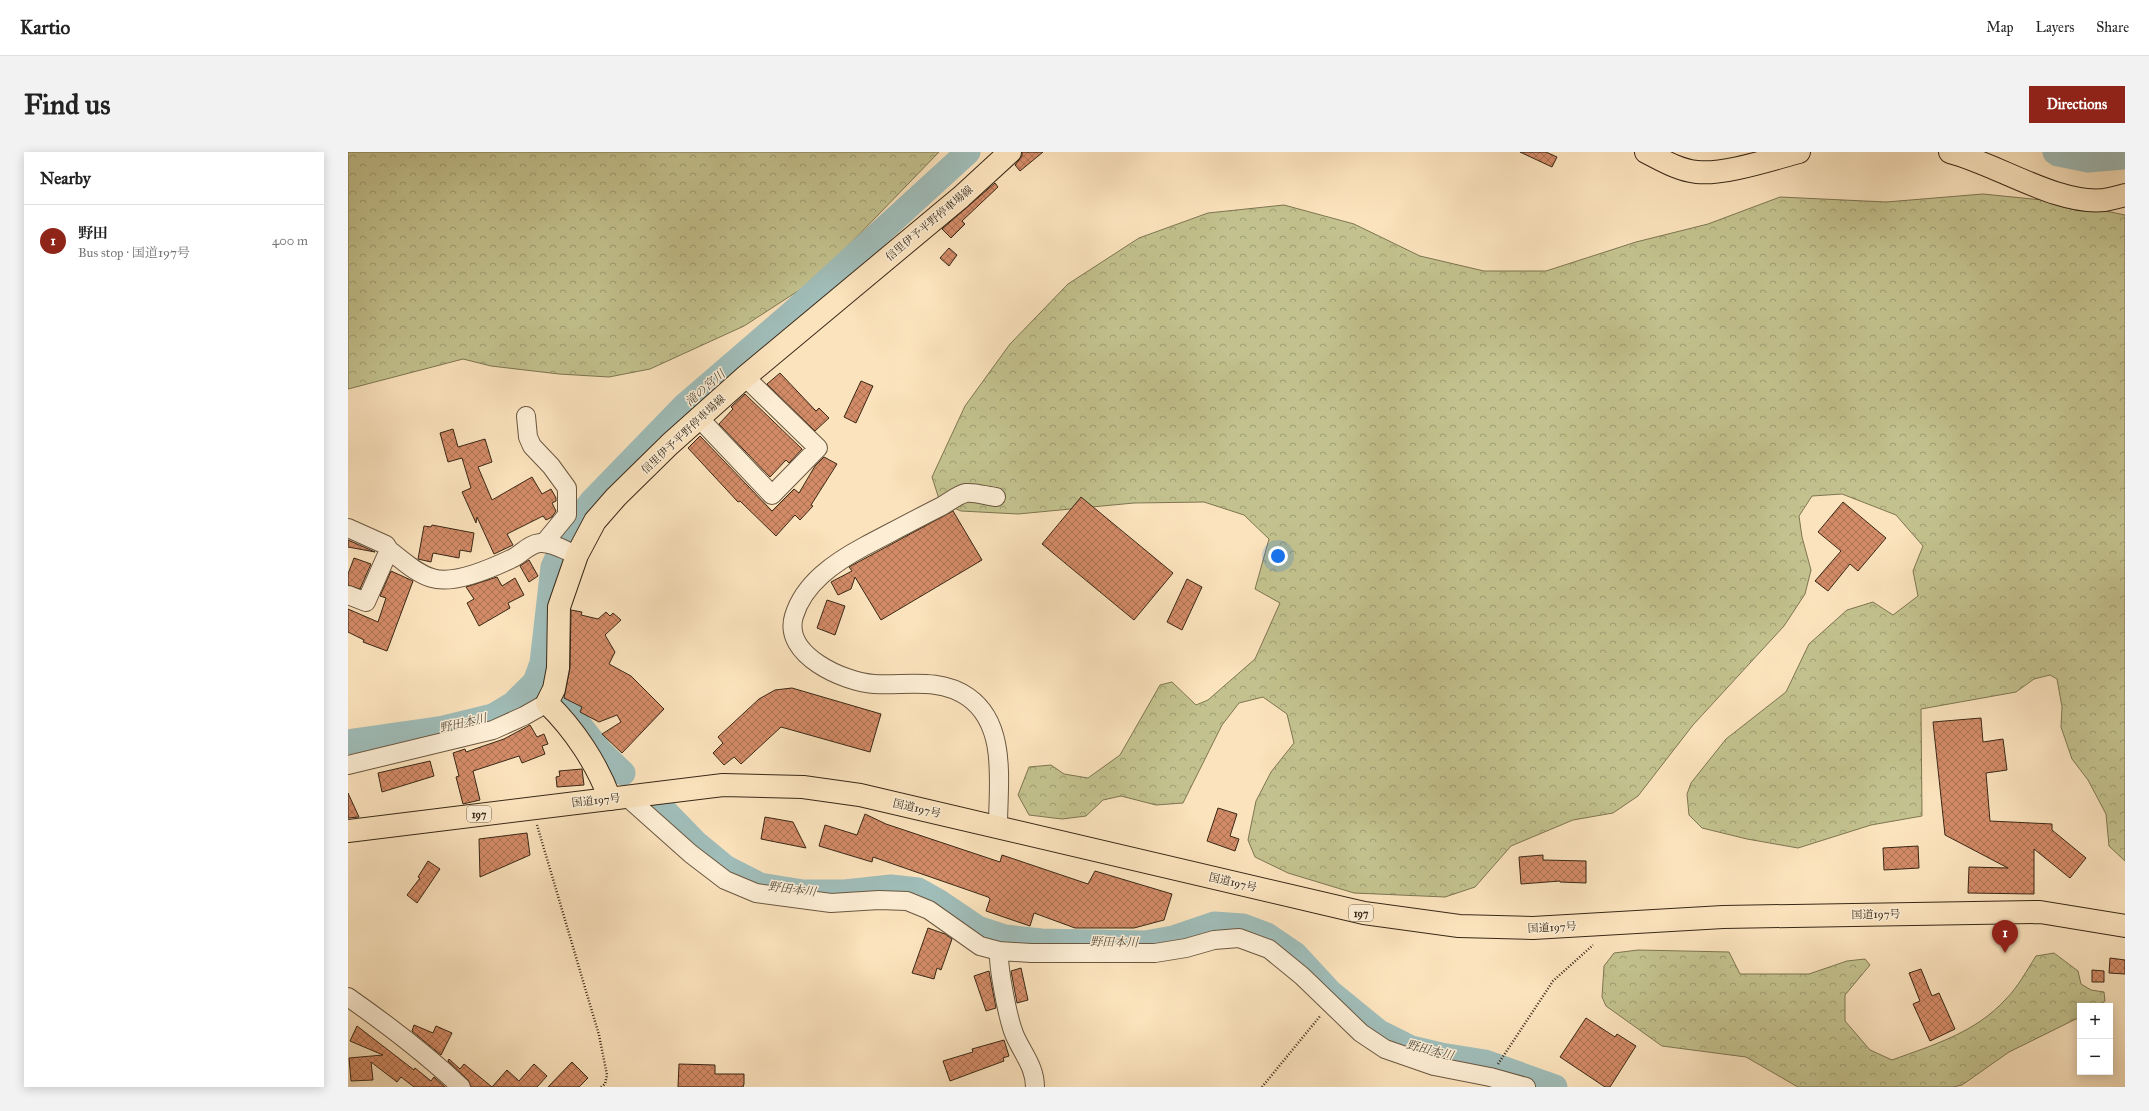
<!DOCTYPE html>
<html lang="en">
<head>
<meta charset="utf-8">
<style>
  :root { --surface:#fff; --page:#f2f2f2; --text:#222; --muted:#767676; --line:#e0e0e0; --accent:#8f2418 }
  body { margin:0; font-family:"IM FELL Great Primer","Noto Serif JP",serif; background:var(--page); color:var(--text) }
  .controls { position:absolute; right:12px; bottom:12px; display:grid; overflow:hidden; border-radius:0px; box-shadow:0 2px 10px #0003 }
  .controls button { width:36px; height:36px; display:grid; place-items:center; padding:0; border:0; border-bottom:1px solid var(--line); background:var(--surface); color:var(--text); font:20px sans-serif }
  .you { position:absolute; left:930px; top:404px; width:14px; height:14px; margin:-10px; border:3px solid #fff; border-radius:50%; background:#1a73e8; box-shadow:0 0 0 6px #1a73e833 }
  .badge { display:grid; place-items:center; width:26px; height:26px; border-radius:50%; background:var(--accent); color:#fff; font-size:13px; font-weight:700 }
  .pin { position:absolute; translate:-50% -33px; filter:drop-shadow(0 1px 2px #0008) }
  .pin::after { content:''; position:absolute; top:21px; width:14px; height:12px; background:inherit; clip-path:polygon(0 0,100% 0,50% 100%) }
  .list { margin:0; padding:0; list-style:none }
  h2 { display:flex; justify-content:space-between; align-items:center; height:52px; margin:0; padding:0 16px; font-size:17px }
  h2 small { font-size:13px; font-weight:400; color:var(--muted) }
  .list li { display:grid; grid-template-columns:26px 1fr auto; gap:12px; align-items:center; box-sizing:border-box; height:72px; padding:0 16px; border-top:1px solid var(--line) }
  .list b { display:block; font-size:15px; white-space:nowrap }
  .list p { margin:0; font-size:13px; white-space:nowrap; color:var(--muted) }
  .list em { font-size:13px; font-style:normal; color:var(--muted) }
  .map { position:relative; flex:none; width:1777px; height:935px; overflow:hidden; border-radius:0px }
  header { display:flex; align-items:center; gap:24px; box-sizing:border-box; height:56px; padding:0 20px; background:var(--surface); border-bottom:1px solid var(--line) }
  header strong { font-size:19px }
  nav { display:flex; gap:22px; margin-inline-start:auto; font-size:14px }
  .intro { display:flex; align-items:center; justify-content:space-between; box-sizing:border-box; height:96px; padding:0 24px }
  h1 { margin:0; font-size:28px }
  .button { padding:10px 18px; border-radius:0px; background:var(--accent); color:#fff; font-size:14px; font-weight:700 }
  main { display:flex; gap:24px; padding:0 24px }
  aside { flex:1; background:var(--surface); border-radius:0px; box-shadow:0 2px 10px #0003 }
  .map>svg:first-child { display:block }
  .forest { fill:url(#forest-crowns); stroke:#7e7552 }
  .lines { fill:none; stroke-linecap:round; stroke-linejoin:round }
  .river { stroke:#a0bdb9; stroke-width:25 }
  .building { fill:url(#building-cross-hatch); stroke:#392816 }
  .minor-casing { stroke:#6a5740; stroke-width:20 }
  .major-casing { stroke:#392816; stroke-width:24 }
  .highway-casing { stroke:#392816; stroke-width:24 }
  .path { stroke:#392816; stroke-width:2.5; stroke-dasharray:1 2; stroke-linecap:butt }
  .minor { stroke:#fcedd4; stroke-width:18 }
  .major { stroke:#fbe3bd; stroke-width:22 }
  .highway { stroke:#fbe3bd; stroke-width:22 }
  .labels { text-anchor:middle; stroke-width:3; stroke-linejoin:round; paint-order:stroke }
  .shield { fill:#fcedd4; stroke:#74634f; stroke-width:1 }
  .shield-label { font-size:10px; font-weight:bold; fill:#392816 }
  .street-label { font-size:11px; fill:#392816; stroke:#fcedd4 }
  .water-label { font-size:12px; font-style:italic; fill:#534d3f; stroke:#fcedd4 }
</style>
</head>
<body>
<header>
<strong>Kartio</strong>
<nav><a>Map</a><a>Layers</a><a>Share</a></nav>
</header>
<div class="intro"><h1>Find us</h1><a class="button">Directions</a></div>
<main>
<aside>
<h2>Nearby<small></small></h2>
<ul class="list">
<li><span class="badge">1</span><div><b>野田</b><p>Bus stop · 国道197号</p></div><em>400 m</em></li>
</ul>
</aside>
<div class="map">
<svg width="1777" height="935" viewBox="0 0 1777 935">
  <defs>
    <pattern id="forest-crowns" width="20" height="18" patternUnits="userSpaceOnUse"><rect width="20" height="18" fill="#c3c28e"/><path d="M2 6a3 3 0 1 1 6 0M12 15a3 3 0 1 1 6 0" fill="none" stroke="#9f9e73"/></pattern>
    <pattern id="building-cross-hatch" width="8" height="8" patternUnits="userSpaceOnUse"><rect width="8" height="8" fill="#d38b67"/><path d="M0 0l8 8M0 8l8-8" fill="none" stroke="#ac7254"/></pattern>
  </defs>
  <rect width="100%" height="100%" fill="#fbe3bd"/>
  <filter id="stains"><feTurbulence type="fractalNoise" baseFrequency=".005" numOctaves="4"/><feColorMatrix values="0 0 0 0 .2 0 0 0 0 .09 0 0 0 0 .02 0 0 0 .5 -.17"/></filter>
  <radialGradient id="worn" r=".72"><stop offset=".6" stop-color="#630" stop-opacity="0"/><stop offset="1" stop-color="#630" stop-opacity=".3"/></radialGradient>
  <!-- forest -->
  <path class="forest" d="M0,0H591L467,128L396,174L302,217L261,225L211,222L143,214L115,207L0,237Z
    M1635,42L1714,50L1777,63V709L1761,694L1758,662L1740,628L1724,607L1713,575L1714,555L1709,527L1702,523L1686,527L1668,540L1573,557L1574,664L1523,673L1450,696L1399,687L1354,676L1341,663L1339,642L1343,631L1378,587L1438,540L1461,492L1499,458L1525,450L1545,463L1570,444L1565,419L1575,394L1548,363L1494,342L1464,344L1451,364L1454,385L1463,418L1457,442L1436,474L1345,573L1290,644L1265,661L1225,668L1163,694L1127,735L1097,745L1006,741L940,721L907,705L900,688L908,649L923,620L946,591L939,562L915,545L891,551L874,573L835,651L808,653L773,644L755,648L738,664L714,667L681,663L670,643L681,615L703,613L716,622L740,626L772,603L812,533L824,530L848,553L860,548L907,507L932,451L907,437L921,387L896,363L856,350L786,351L670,362L613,359L592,350L584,325L617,254L662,192L720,132L791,86L860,61L936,53L1006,72L1072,104L1136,119H1198L1288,90L1360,72L1432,45L1538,50Z
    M1290,798L1381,800L1392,822H1461L1499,809L1517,807L1522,813L1497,843V869L1522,898L1544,908C1585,893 1627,881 1658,847C1670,835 1679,818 1688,804L1706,801L1730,819L1733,832L1743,838L1756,840L1757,849L1749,854H1732V865L1661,900L1614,933L1605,935H1450L1398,905L1314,894L1258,854L1254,845L1256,814L1266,801Z"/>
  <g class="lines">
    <!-- river -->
    <path class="river" d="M1707,0L1710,2L1740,8L1777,5
      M187,530L211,547L253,600L275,621
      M0,590L96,576L145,564L165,552L187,530L194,511L205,415L223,376L243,350L336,254L445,160L620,0
      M316,658L348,691L377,715L412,733L455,740H497L543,735L570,738L593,751L630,776L657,785L693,789L797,791L825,786L866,772L895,774L919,783L947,802L982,840L1031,880L1063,896L1093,903L1137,910L1207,935"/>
  </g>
  <!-- building -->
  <path class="building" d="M674,0H695L672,19L667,13L674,4Z
    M1172,0H1198L1209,5L1204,15Z
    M647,31L650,35L614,69L617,72L603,86L594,77Z
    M601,96L609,103L601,114L592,106Z
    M432,221L468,259L471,256L481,266L467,279L419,232Z
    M513,229L525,234L508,271L496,265Z
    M397,242L454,297L441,311L438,308L422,325L371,272L385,257L383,255Z
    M105,277L110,295L137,287L144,310L130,315L144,348L184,325L194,342L203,337L208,346V349L204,351L208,359L204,365L198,368L195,364L159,382L165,393L146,402L129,365L128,371L114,340L123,336L114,306L100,310L92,281Z
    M352,284L424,359L446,337L451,341L467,314L476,305L489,312L463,353L465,354L452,368L447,363L428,384L392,349L390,350L340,296Z
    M733,345L825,421L786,468L694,392Z
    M1495,350L1538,386L1510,419L1502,412L1480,439L1467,429L1493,399L1470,380Z
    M605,359L634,408L533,468L507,425L503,437L490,443L483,430L504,419L501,415Z
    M84,373L126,381L123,400L112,398L111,406L85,401L83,410L70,407L76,374L83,375Z
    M0,388L27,400L0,395Z
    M6,406L23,412L12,437L0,433V422Z
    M181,408L190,424L181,430L172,414Z
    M43,419L65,429L39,499L15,490L16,488L0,480V457L30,470L38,446L32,444Z
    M149,425L154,434L167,426L176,443L160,451L162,456L131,474L119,451L126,447L118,435Z
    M839,427L854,435L834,478L819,470Z
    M479,448L497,454L487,483L469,476Z
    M223,458L234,460L233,463L250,467L258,460L262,464L265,461L273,468L257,483L267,500L261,512L283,524L316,557L274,601L254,582L273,570L269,563L251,570L232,560L234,555L216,546L222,516Z
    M444,536L533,562L522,600L433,575L393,612L386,605L376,613L365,601L375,591L370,585L411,547L427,538Z
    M1633,566L1635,590L1655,587L1659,618L1638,621L1642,669L1704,672V678L1738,706L1722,726L1686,697V742L1620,741L1621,715L1660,716L1597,683L1585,570Z
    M182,573L189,585L196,582L200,592L194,594L197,602L174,611L171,604L125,619L132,648L115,652L108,625L111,624L105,601L117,597L118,600L156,587Z
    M82,609L86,624L34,640L30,621Z
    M234,617L236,633L209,635L208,625L212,624L211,619Z
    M0,641L11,665L0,666Z
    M870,656L889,662L882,684L891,687L887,699L859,689Z
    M517,662L538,672L652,710L654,703L740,732L747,719L824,742L816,768L786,776H727L686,761L682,774L638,759L642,747L640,745L525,705L524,710L471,694L477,673L509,683Z
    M417,665L445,670L458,696L413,687Z
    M179,681L182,703L132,725L131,687Z
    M1570,694L1571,716L1536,718L1535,696Z
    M1195,703V708L1238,709V731L1212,730V729L1173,732L1171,705Z
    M80,709L92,717L69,751L59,743L72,726L70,725Z
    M580,776L597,782L604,787L593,818L589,816L586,827L564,821Z
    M1762,806L1777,808V822L1761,821Z
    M673,816L680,848L669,851L663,819Z
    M1573,817L1584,844L1591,841L1607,877L1582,889L1565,852L1572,849L1561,821Z
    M1744,818L1756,819V830H1744Z
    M641,819L648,856L638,859L626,824Z
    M1238,866L1267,885L1269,882L1288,894L1262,935H1257L1212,905Z
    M66,873L85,881L88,874L104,881L93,903L64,879Z
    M9,874L66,918L67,916L83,929L86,925L97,935H66L53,925L49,930L23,910L25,928L3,929L1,906L35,903L2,889Z
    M656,888L661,904L655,906L656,909L602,929L595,909L625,900L624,897Z
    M101,907L112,917L116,912L144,935H123L120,928L100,909Z
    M224,910L240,926L231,935H200Z
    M186,912L199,924L189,935H144L159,918L171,929Z
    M331,912L367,913V922H396V932L395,935H330Z"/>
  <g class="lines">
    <!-- minor casing -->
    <g class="minor-casing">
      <path id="minor" d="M178,264L180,285L184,294L203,314L219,336V363L196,391
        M351,266L424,343L470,296L397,225
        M648,345C639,344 627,340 618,341C611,342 601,350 594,354C568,367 542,381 517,394C487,410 456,431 446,464C434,503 496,530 526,532C557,534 591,525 620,545C660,573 650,632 650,674
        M0,376L38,393L41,398C54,408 69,422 84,426C105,433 144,416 163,407C173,403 180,392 192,391C205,390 217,399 229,403
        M0,443L18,450L41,398
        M0,613L145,578L176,564L199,551
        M279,645L343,702L377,728L408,741L483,751L531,748L559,749L581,758L632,794L651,799L683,801H807L838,796L866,788L891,786L921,797L954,824L1013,881L1037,897L1086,914L1142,925L1178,935
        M651,799C650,816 660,868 667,884C675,902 687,915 687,935
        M0,845C40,873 78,902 113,935"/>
    </g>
    <!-- major casing -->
    <g class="major-casing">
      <path id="major" d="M1298,0C1314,8 1330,18 1349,20C1376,23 1424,7 1451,0
        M1602,0C1649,12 1709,53 1756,48C1763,47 1770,45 1777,43
        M262,647C249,612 226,577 199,551L206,537L210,516L211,455L229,403L247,369L268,345L322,292L397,225L613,45L662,0"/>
    </g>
    <!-- highway casing -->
    <g class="highway-casing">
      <path id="highway" d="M0,679L375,633L455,635L512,643L1016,761L1111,774L1185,776L1375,765L1692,760L1777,774"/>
    </g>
    <!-- path -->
    <path class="path" d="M189,673L251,883L259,923L257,932L253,935
      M1150,912L1205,829L1245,793
      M914,935L973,863"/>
    <!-- minor -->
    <use href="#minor" class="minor"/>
    <!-- major -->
    <use href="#major" class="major"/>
    <!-- highway -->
    <use href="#highway" class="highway"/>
  </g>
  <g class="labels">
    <!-- shield labels -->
    <g class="shield">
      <rect x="119" y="654" width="24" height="16" rx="3"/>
      <rect x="1001" y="753" width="24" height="16" rx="3"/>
    </g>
    <g class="shield-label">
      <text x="131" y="666">197</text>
      <text x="1013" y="765">197</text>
    </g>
    <!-- street labels -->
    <g class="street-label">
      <text transform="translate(581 71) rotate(-40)" y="4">信里伊予平野停車場線</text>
      <text transform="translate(335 282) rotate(-43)" y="4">信里伊予平野停車場線</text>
      <text transform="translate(248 648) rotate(-6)" y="4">国道197号</text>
      <text transform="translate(569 656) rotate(13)" y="4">国道197号</text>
      <text transform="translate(885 730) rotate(13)" y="4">国道197号</text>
      <text transform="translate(1528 762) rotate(-1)" y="4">国道197号</text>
      <text transform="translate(1204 775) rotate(-3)" y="4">国道197号</text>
    </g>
    <!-- water labels -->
    <g class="water-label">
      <text transform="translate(357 236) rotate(-41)" y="4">滝の宮川</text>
      <text transform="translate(115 571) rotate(-13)" y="4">野田本川</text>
      <text transform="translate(444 737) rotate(7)" y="4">野田本川</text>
      <text transform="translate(766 790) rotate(1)" y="4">野田本川</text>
      <text transform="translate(1082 898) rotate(14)" y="4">野田本川</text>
    </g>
  </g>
  <rect width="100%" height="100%" filter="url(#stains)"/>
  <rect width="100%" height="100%" fill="url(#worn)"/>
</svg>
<div class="controls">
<button>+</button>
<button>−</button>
</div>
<div class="you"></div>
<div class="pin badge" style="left:1657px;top:801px">1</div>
</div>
</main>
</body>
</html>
